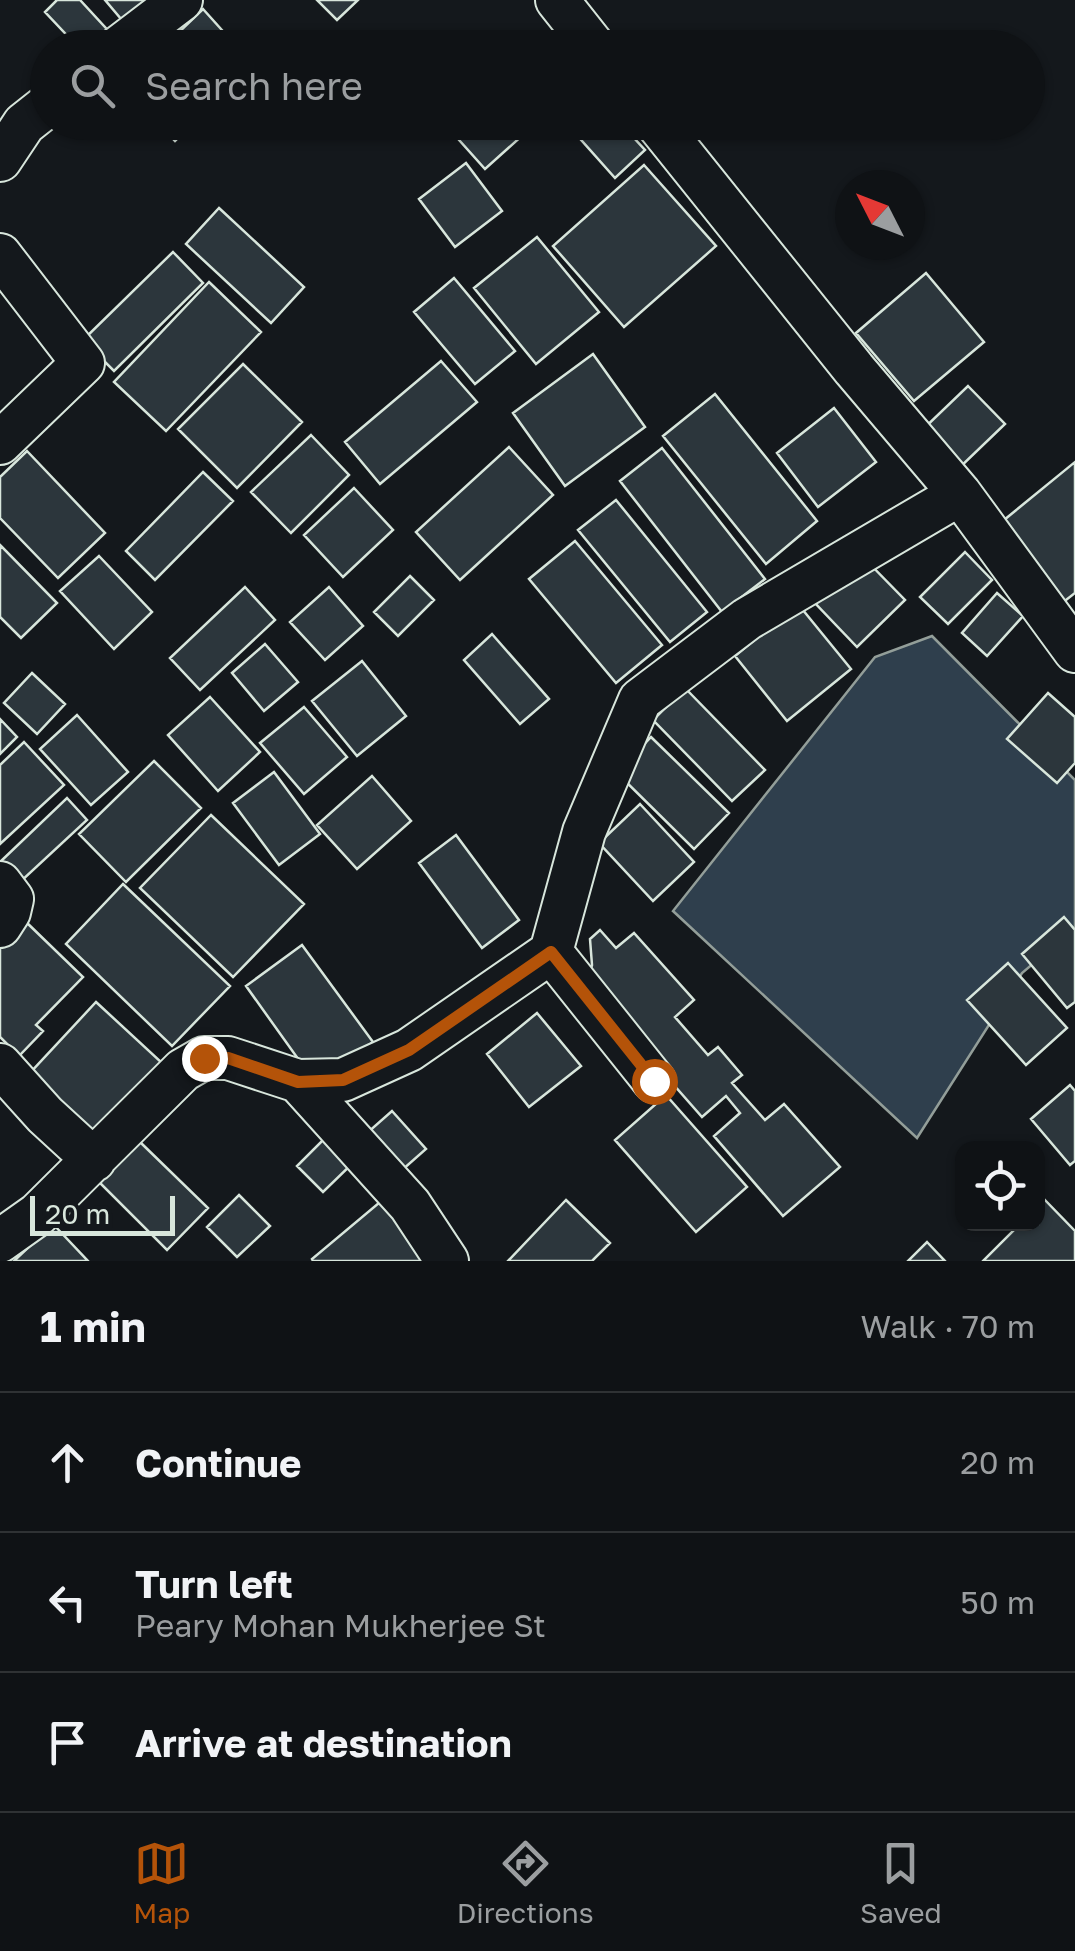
<!DOCTYPE html>
<html lang="en">
<head>
<meta charset="utf-8">
<style>
  :root { --surface:#0f1215; --page:#181b1e; --text:#f1f3f6; --muted:#9b9ea0; --line:#2f3234; --accent:#b45309 }
  body { margin:0; font-family:"Golos Text",sans-serif; background:var(--page); color:var(--text) }
  .controls { position:absolute; right:30px; bottom:30px; display:grid; overflow:hidden; border-radius:20px; box-shadow:0 2px 8px #0004 }
  .controls button { width:90px; height:90px; display:grid; place-items:center; padding:0; border:0; border-bottom:2px solid var(--line); background:var(--surface); color:var(--text); font:50px sans-serif }
  .compass { position:absolute; left:835px; top:170px; width:90px; height:90px; border-radius:50%; background:var(--surface); box-shadow:0 2px 8px #0004; rotate:312deg }
  .scale { position:absolute; left:30px; bottom:25px; width:145px; box-sizing:border-box; padding-left:10px; border:5px solid #d8e6dc; border-top:0; font-size:28px; line-height:35px; white-space:nowrap; color:#d8e6dc; -webkit-text-stroke:8px #14181c; paint-order:stroke }
  .stop { position:absolute; width:30px; height:30px; margin:-22px; border:8px solid #b45309; border-radius:50%; background:#fff }
  .stop.end { background:#b45309; border-color:#fff; box-shadow:0 2px 10px #0008 }
  .list { margin:0; padding:0; list-style:none }
  h2 { display:flex; justify-content:space-between; align-items:center; height:130px; margin:0; padding:0 40px; font-size:42px }
  h2 small { font-size:32px; font-weight:400; color:var(--muted) }
  .list li { display:grid; grid-template-columns:65px 1fr auto; gap:30px; align-items:center; box-sizing:border-box; height:140px; padding:0 40px; border-top:2px solid var(--line) }
  .list b { display:block; font-size:38px; white-space:nowrap }
  .list p { margin:0; font-size:32px; white-space:nowrap; color:var(--muted) }
  .list em { font-size:32px; font-style:normal; color:var(--muted) }
  .icon { flex:none; width:55px; height:55px; fill:none; stroke:currentColor; stroke-width:2; stroke-linecap:round; stroke-linejoin:round }
  .map { position:relative; flex:none; width:1075px; height:1261px; overflow:hidden }
  .search { position:absolute; background:var(--surface); box-shadow:0 2px 8px #0004; left:30px; right:30px; top:30px; height:110px; display:flex; align-items:center; gap:25px; box-sizing:border-box; padding:0 35px; border-radius:55px; color:var(--muted); font-size:38px }
  .sheet { height:550px; background:var(--surface) }
  nav { display:flex; justify-content:space-around; align-items:center; box-sizing:border-box; height:140px; border-top:2px solid var(--line); background:var(--surface); font-size:28px; color:var(--muted) }
  nav a { display:grid; justify-items:center; gap:5px }
  nav .on { color:var(--accent) }
  .map>svg:first-child { display:block }
  .water { fill:#2f3f4d; stroke:#939e99; stroke-width:2.5 }
  .building { fill:#2c363c; stroke:#d8e6dc; stroke-width:2.5 }
  .lines { fill:none; stroke-linecap:round; stroke-linejoin:round }
  .street-casing { stroke:#d8e6dc; stroke-width:46 }
  .street { stroke:#14181c; stroke-width:42 }
  .route { stroke:#b45309; stroke-width:12 }
</style>
</head>
<body>
<div class="map">
<svg width="1075" height="1261" viewBox="0 0 1075 1261">
  <rect width="100%" height="100%" fill="#14181c"/>
  <!-- water -->
  <path class="water" d="M932,636L1075,780V928L1022,973L917,1138L673,911L875,657Z"/>
  <!-- building -->
  <path class="building" d="M57,0H80L115,38L105,48H79L45,12Z
    M105,0H158L127,26Z
    M317,0H358L337,20Z
    M203,9L238,48H189L177,34Z
    M169,31L185,48H151Z
    M536,33L549,48H520Z
    M157,122H194L175,141Z
    M443,122H532L534,125L485,169Z
    M587,122H619L645,150L615,178L575,133Z
    M466,163L502,211L455,247L419,199Z
    M644,165L716,246L624,327L553,246Z
    M219,208L304,287L271,323L186,244Z
    M537,237L599,312L536,364L474,288Z
    M173,252L203,283L114,371L83,340Z
    M926,273L984,342L914,401L856,333Z
    M454,278L515,351L475,384L414,312Z
    M209,282L261,332L166,431L114,382Z
    M593,354L645,427L565,486L513,413Z
    M441,361L477,402L380,484L345,442Z
    M243,364L302,422L237,488L178,429Z
    M968,386L1005,424L955,472L918,434Z
    M715,394L817,521L766,564L663,436Z
    M834,408L876,462L818,507L777,453Z
    M311,435L349,475L291,533L251,492Z
    M509,447L553,495L460,580L416,532Z
    M662,448L765,579L722,612L620,481Z
    M27,451L105,533L58,578L0,518V477Z
    M1075,462V593L1057,607L993,529Z
    M203,472L233,501L155,580L126,551Z
    M354,488L393,530L343,577L304,535Z
    M616,500L707,612L670,642L578,530Z
    M575,541L662,645L616,683L529,579Z
    M0,545L57,603L21,638L0,617Z
    M965,552L992,580L948,624L920,597Z
    M99,556L152,612L114,649L60,591Z
    M862,556L905,600L857,647L814,602Z
    M410,576L434,600L398,636L374,612Z
    M245,587L275,620L200,690L170,658Z
    M329,587L363,626L325,660L290,622Z
    M997,593L1023,616L987,656L962,633Z
    M798,604L851,669L787,721L735,656Z
    M492,634L549,699L520,724L464,660Z
    M265,644L298,682L264,711L232,673Z
    M362,661L406,716L357,756L312,701Z
    M32,673L65,704L37,734L4,703Z
    M685,688L765,770L732,801L653,720Z
    M1048,693L1075,717V763L1057,783L1007,739Z
    M210,697L260,752L218,791L168,735Z
    M304,707L347,757L304,794L260,743Z
    M77,715L128,772L91,805L40,749Z
    M0,719L17,737L0,754Z
    M651,737L729,813L694,849L617,773Z
    M24,742L64,785L0,844V765Z
    M154,761L201,808L126,882L79,834Z
    M274,772L320,834L279,865L233,803Z
    M372,776L411,821L357,869L317,825Z
    M67,798L87,820L18,884L0,862Z
    M640,804L694,862L653,901L599,843Z
    M211,815L304,904L233,977L140,888Z
    M456,835L519,920L482,948L419,863Z
    M123,884L230,986L172,1046L66,944Z
    M1064,917L1075,930V1002L1067,1008L1022,954Z
    M24,920L83,977L36,1025L43,1031L19,1056L0,1037V944Z
    M600,930L616,948L634,933L694,1000L675,1017L708,1055L718,1047L742,1075L732,1083L765,1120L784,1104L840,1167L783,1216L714,1136L740,1113L726,1096L702,1117L586,985L592,965L590,939Z
    M302,945L373,1042L335,1074L301,1063L246,986Z
    M1008,963L1067,1028L1026,1065L967,1000Z
    M96,1002L161,1062L95,1133L30,1073Z
    M537,1013L581,1066L529,1107L487,1054Z
    M1070,1085L1075,1091V1161L1070,1165L1031,1119Z
    M666,1095L747,1187L696,1232L615,1140Z
    M392,1111L426,1149L401,1171L367,1133Z
    M330,1133L356,1160L323,1192L297,1166Z
    M140,1142L208,1208L167,1250L100,1183Z
    M239,1195L270,1226L237,1257L207,1227Z
    M386,1197L434,1261H313L312,1259Z
    M1044,1199L1075,1231V1261H983L1020,1224H1038V1206Z
    M566,1200L610,1243L592,1261H508Z
    M53,1224L88,1261H14Z
    M927,1242L945,1261H908Z"/>
  <g class="lines">
    <!-- street casing -->
    <g class="street-casing">
      <path id="street" d="M557,0L595,48
        M118,48L181,0
        M656,122L854,369L960,494L1075,651
        M0,160L24,124L48,105
        M0,255L83,363L0,443
        M0,883L12,899L9,912L0,926
        M551,952L654,1081
        M0,1065L45,1115L94,1160
        M298,1081L410,1205L447,1261
        M0,1241L38,1214L183,1070L204,1058H228L298,1081L343,1080L409,1050L551,952L584,832L640,700L747,619L960,494"/>
    </g>
    <!-- street -->
    <use href="#street" class="street"/>
  </g>
  <g class="lines">
    <!-- route -->
    <path class="route" d="M204,1058H228L298,1082L343,1080L409,1050L551,952L654,1081"/>
  </g>
</svg>
<div class="controls">
<button><svg class="icon" aria-label="locate" viewBox="0 0 24 24"><circle cx="12" cy="12" r="6"/><path d="M12 2v4M12 18v4M2 12h4M18 12h4"/></svg></button>
</div>
<svg class="compass" viewBox="-18 -18 36 36"><path d="M0-13l5 13h-10z" fill="#e53935"/><path d="M0 13l5-13h-10z" fill="#9b9ea0"/></svg>
<div class="scale">20 m</div>
<div class="stop" style="left:654px;top:1081px"></div>
<div class="stop end" style="left:204px;top:1058px"></div>
<div class="search"><svg class="icon" aria-label="search" viewBox="0 0 24 24"><circle cx="10" cy="10" r="6"/><path d="M15 15l6 6"/></svg>Search here</div>
</div>
<section class="sheet">
<h2>1 min<small>Walk · 70 m</small></h2>
<ul class="list">
<li><svg class="icon" aria-label="ahead" viewBox="0 0 24 24"><path d="M12 20V5M6 11l6-6 6 6"/></svg><div><b>Continue</b></div><em>20 m</em></li>
<li><svg class="icon" aria-label="left" viewBox="0 0 24 24"><path d="M17 20v-9H6M10 6l-5 5 5 5"/></svg><div><b>Turn left</b><p>Peary Mohan Mukherjee St</p></div><em>50 m</em></li>
<li><svg class="icon" aria-label="arrive" viewBox="0 0 24 24"><path d="M6 21V4h12l-3 4 3 4H6"/></svg><div><b>Arrive at destination</b></div></li>
</ul>
</section>
<nav>
<a class="on"><svg class="icon" aria-label="map" viewBox="0 0 24 24"><path d="M3 6l6-2 6 2 6-2v14l-6 2-6-2-6 2zM9 4v14M15 6v14"/></svg>Map</a>
<a><svg class="icon" aria-label="directions" viewBox="0 0 24 24"><path d="M12 3l9 9-9 9-9-9zM9 14v-3h6M13 9l2 2-2 2"/></svg>Directions</a>
<a><svg class="icon" aria-label="saved" viewBox="0 0 24 24"><path d="M7 4h10v16l-5-4-5 4z"/></svg>Saved</a>
</nav>
</body>
</html>
